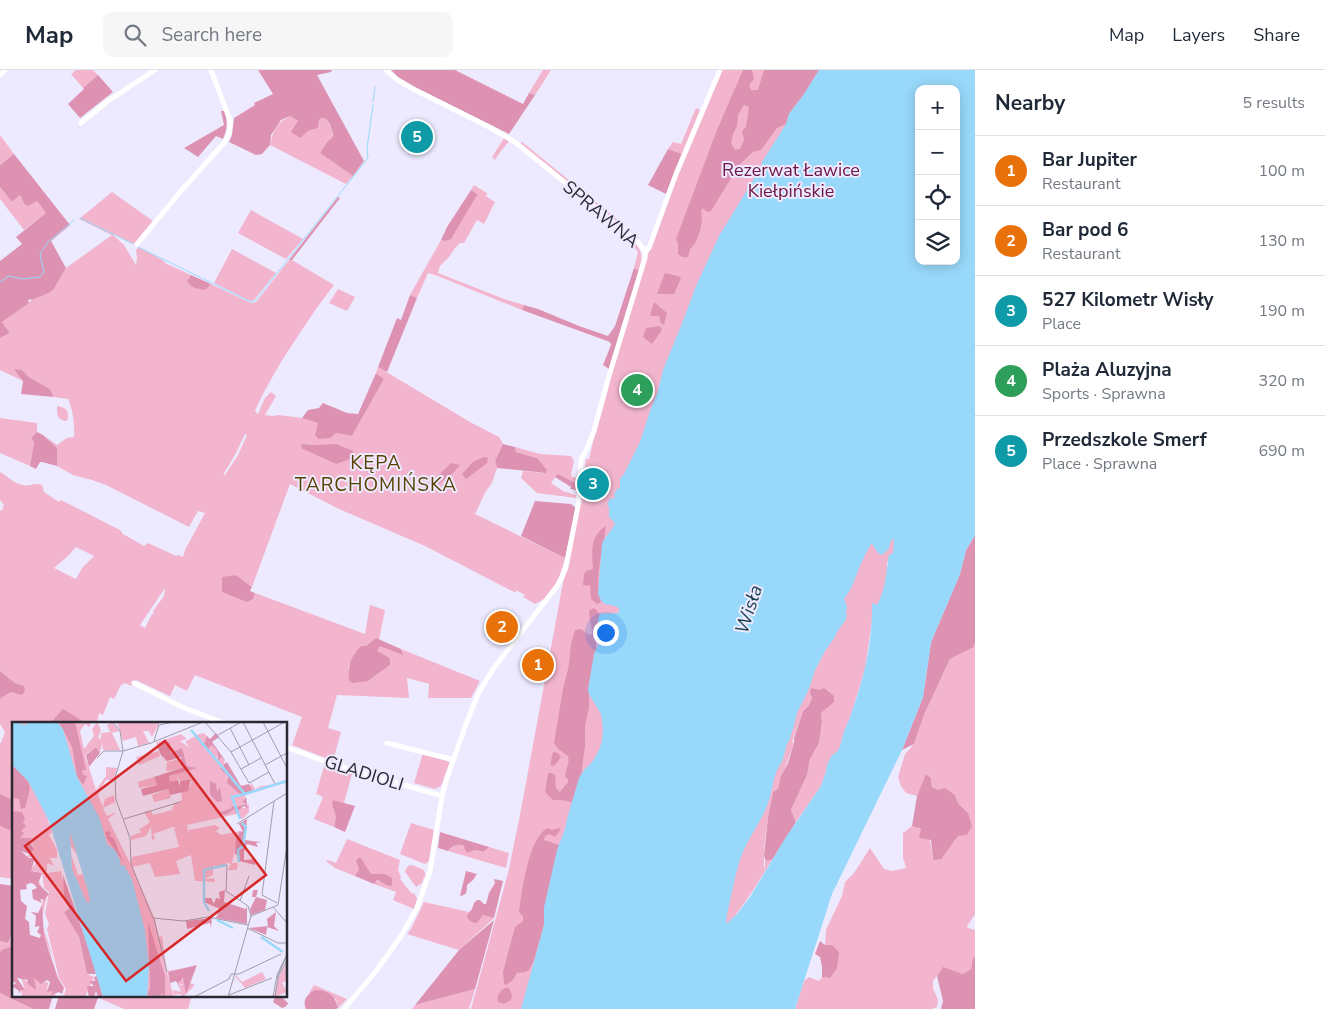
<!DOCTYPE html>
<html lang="en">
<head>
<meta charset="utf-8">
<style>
  :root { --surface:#fff; --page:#f6f6f7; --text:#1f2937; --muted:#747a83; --line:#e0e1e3; --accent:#2563eb }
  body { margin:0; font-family:"Nunito Sans",sans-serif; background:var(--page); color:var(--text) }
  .controls { position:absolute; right:15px; top:15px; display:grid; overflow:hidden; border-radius:10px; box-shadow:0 2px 12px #0003 }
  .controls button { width:45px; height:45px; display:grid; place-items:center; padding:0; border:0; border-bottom:1px solid var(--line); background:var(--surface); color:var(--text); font:25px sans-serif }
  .you { position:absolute; left:605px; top:562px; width:18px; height:18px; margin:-12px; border:4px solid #fff; border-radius:50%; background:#1a73e8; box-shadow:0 0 0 8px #1a73e833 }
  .badge { display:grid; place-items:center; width:32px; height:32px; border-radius:50%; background:var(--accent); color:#fff; font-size:16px; font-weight:700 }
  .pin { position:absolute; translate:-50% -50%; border:2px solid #fff; box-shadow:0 1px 5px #0006 }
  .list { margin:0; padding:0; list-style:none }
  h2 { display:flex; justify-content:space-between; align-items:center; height:65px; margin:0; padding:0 20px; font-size:21px }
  h2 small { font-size:16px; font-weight:400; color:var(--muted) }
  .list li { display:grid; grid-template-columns:32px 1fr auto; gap:15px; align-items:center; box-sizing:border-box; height:70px; padding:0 20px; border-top:1px solid var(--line) }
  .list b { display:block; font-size:19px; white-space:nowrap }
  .list p { margin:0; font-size:16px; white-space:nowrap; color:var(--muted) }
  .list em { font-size:16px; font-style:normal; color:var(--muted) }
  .icon { flex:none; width:28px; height:28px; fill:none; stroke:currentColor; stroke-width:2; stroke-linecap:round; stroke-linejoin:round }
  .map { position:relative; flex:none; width:975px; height:939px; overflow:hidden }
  header { display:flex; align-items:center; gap:30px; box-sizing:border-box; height:70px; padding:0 25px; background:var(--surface); border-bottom:1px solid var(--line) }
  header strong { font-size:24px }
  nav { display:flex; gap:28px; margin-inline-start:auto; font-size:18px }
  .search { width:350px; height:45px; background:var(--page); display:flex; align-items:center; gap:12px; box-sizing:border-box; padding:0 18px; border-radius:10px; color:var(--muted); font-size:19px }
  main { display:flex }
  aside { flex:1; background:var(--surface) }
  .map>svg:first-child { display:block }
  .green { fill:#f2b5cd; fill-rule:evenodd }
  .forest { fill:#de92b2; fill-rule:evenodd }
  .water { fill:#98d8fa; fill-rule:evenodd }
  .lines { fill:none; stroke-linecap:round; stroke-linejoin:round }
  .stream { stroke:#98d8fa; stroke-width:1 }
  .minor { stroke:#fff; stroke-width:5 }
  .labels { text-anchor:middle; stroke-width:4; stroke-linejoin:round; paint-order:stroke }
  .park-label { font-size:18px; fill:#6d1444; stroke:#edeaff }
  .street-label { font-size:18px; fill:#2a2830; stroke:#edeaff }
  .neighbourhood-label { font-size:19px; letter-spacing:1px; fill:#594000; stroke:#edeaff }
  .water-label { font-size:19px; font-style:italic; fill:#1e4354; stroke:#edeaff }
  .inset-river { fill:none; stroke:#98d8fa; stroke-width:2.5 }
  .inset-road { fill:none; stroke:#9f9cac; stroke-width:1 }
  .view { fill:#d62828; fill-opacity:0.15; stroke:#d62828; stroke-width:2.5 }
  .inset-edge { fill:none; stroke:#2a2830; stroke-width:2.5 }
</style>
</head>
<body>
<header>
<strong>Map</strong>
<div class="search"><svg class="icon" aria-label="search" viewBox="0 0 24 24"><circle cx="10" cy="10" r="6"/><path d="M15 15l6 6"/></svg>Search here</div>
<nav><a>Map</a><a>Layers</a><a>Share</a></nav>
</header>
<main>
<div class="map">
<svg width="975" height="939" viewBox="0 0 975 939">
  <rect width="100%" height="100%" fill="#edeaff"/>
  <!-- green -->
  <path class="green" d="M76,0H93L98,5L83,18L71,4Z
    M543,0H551L535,25L529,23Z
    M719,0H975L956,19H919L796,335L710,939H471L508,803L520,745L562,518L581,427L586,389H589L605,322L657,156Z
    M696,38L700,40L682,84L668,79L673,72L681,74Z
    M290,46L298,51L308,61L318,58L319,51L321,48H325C329,53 334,60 332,68L327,72L320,83L353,106L346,114L270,75C272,61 278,52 290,46Z
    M0,65L14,84L0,95Z
    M504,68L509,71L498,85L495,90L492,87Z
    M522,72L623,154L622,156L520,73Z
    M474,115L487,123L486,126L495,132L484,154L477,150L464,173H460L455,178L449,187L440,196L438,203L504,229L524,235L522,240L438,206L428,203L417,228L410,225L441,170L445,171L476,123L471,120Z
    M0,117L12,132L20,125L25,135L37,131L46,143L24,160L0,129Z
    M112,122L153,151L134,174L114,164H112L124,175L136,195L137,188L136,180L139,177L164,191L165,193L191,205L187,211L205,219L211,214L251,233L256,232L289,190H292L334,215C315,239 298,266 281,292C272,308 262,324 255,341L258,344L265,328L271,322L276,326L265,345L272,346L279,345L302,348L319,353L336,363L352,366L384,309L376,303L378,297L470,352L499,367L503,374L495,391L497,398L492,413L486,421L475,444L565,488C560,507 554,526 535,534L523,527L525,525L516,520V523L425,476L339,439L290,414L252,517L236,505L222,508L223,522L253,529L255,523L365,564L370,535L385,540L379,570L376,568L366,576L355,582L348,598L368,611L390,595V588L376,581L380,575L403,584L401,579L480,611L471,628H428L429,614L407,608L409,628L337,625L328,658L341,662L333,691L292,675L302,647L195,605L187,621L175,615L170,626L136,610L131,616L125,613L121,615L114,629L110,627L103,645L99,643L97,653H86L63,640L53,650L43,653H14V671L11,675V678L14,681V730L0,724V673H1L5,662L0,654V631L1,628L11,622L15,623L24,616L15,613L0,601V441L2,440L4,435L0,430V402C8,406 13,413 22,415C29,417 35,412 42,415L44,422L59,432L61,430L120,460L123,464L144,476L148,473L176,486L179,485L183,487L185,480L205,443L198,441L189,457L106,415L92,410L73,405L57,396V378L43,365L57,375L67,368L74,367C75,356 73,339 68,329L54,327L50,319L29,307L22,300L23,311L0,300V268L10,263L2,252L32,230L49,223L54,219L66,198L112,165L79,149ZM245,364L247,365L238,385L225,405H223L236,383ZM303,374L317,375L336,394L301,377ZM76,477L94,486L82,498L76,509L54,498L68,486ZM165,518L164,526L153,541L154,544H152L145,558L140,555Z
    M251,140L303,169L286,189L238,163Z
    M632,171C643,181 643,186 639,200L634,198L638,182L633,175Z
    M232,179L276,203L254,230L250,231L214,213Z
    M338,219L355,227L347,241L329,233Z
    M57,336C66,337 70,341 67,351C57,350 57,345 57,336Z
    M0,348L37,353V362L31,368L34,372L30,396L0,383Z
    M515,377L540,384L571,386L574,391L571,404L572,407L577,408V414L558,404L555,407L551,413L563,421L576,425V428L537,423L521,408L523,401L542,403L537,388L516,382Z
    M847,444L894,470V487L887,492V503L885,512L888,518L873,544L865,599L851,645L845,659L839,680L827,695L826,702L821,716L796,752L791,740L807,705L810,689L819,673L822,652L821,643L829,635L820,620L810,623L812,628L809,635L803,641L792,672L794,673C789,689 782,703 778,719L773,722L768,747L764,778V798H765V789L767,791L772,790C756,816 744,836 724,859L731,812L782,669L809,618L815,600L825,581Z
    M975,572V844L967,856L968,858L975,860V888L973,887L971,899L963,904L943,898L933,911V919L938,929L937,937L932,939H795L804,911L809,907L819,911L822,907L830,908L825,875L826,860L842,826L845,812L854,803L870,778L884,799L892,801L906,798L903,787V763L912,756C933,762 930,772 933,790L954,772L968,743L958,733L955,725L938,720L932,717L931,708L927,704L917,726L906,723L901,716L898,707L905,684L914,674L924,645L950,589L974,577Z
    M423,683L449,690V694L441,716L435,719L414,713Z
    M324,696L352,704L344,733L333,730V737L336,747L334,757L314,749L323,727L316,724Z
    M411,753L434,760L429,791L425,794L400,784Z
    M0,756L14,762V809L0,807Z
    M347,769L400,790L398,800L401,807L400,809L412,824L414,823L417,829L414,839L393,830L396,822L374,814L376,810L380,812L385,804H371L359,799L355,806L335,798L326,791L328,790L336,793Z
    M456,775C463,774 465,778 471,780C475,781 479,780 483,782L486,780L489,777L509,783L506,798L448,781Z
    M412,795L424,800L426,808L424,807L422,813L416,817L406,803L405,801L408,796Z
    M424,832L469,842L467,845L478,852L483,845L494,848L459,880L407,864L411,859Z
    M13,864L14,865L13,877L1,880L0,882V871L8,873Z
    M314,915L347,929L338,938L336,929L309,923Z
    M475,919L469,939H412L415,935Z
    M0,923L33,939H0Z
    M92,925H192L188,939H124Z"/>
  <!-- forest -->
  <path class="forest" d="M258,0H332L331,2L317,5L364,91L353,106L320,83L327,72L332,68L333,64L330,54L325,48H321L319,51L318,58L308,61L300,68L291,62L298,51L290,46L281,50L271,65L270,75L262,84L256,85L229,72L232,65L234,48L255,35L254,33L273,24Z
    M391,0H455L523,34L529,23L535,25L509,64L415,17L399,8Z
    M743,0H752L754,9L749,15L751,20H758L764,0H819L804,24L789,44L786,54L777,58L761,80L753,82L739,95L711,141L707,142L703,138L701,141C704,151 698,174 690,179L688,187H682L678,184V174L676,169L717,60ZM744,35L749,37L746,57L742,61L744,70L740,79L735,80L731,73L733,64L737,56L738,45Z
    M98,5L113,22L80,48L68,34L84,19L83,18Z
    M221,41H225C227,53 228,57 223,69L216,66L198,87L184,78L224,55Z
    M668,79L682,84L666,124L648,115Z
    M14,84L70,155L51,171L66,198L54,219L49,223L32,230L30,229L28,231L29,233L2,252L10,263L0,268V191L22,174L16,167L46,143L37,131L28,136L25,135L20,125L12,132L0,117V95Z
    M471,120L476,123L477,125L451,169L445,171L441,170L447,157Z
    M338,127L340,128L292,190H289Z
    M634,198L639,200L609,299L603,295L611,275L610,272L522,240L524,235L538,239L579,256L608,266L615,256Z
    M665,203L678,206L681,208L674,224H657Z
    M191,205L211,214L205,220C197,219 191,218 187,211Z
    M410,225L417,228L387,302L378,297L397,248L401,250Z
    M654,232L667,243L664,255L661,253L659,246H650Z
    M660,256L662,260L652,274L643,267L646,258Z
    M14,299L22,300L29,307L50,319L54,327L21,324L23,311Z
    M376,303L384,309L352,366L336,363L330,368L318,369L315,365L318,353L302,348L308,340L319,338L323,333L347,343L358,344Z
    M37,362L43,365L57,378V396L42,392H40L36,399L30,396L34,372L31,368Z
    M302,374L317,375L336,374L353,381V388L336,394L301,378Z
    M503,374L515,377L516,382L537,388L547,400L546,403L497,398L495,391Z
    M484,387L488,388L487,393L466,409L462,404L473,392Z
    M451,393L460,395L454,402L436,416L432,412Z
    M558,404L577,414L576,420L570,419L571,417L555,407Z
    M535,431L571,434L576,438L565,488L521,466Z
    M606,456C604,479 593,509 601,532L597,534L591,529L590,515L587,516L583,515L584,504L586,501L593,499C592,481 589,467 606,456Z
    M975,465V572L974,577L950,589L924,645L914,674L902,680L923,627L931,572L960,504L966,480Z
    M236,505L252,517L250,521L255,523L253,529L247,532L222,522V507Z
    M594,538L600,544L599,546L598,551V565L596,569V579L589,612V638L585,656V676L582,698V702L579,709L572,732L561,730H553L545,722L548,703H552L555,705C557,713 552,715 560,722L568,712V709L565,707C565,700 570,695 568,686L558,679L554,673L563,619L569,595L571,573L575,560L581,559L589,565L592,564C592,556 589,549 589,541Z
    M376,568L401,579L403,585L380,576L377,581L390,588V595L368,611L352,613L349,610C348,596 350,587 361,576H366Z
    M0,601L15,613L24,616L25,621L22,625L11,622L1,628L0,631Z
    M811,618L820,620L824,618L834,626V632L821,643L822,652L819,673L810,689L807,705L791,740L796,752L772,790L767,791L765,789L764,785L768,747L773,722L778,719L781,706L788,693L794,673V668L803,641L809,635L812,628L810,623Z
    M63,639L86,653H43L53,650Z
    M553,682L558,683L561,687L554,696L550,695Z
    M926,704L931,708L932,717L938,720L945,718L955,725L958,733L968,743L972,756L967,765L958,766L941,789L933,790L931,770L919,768L921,759L912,756L917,726Z
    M0,724L14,730V762L0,756Z
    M333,730L355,736L345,762L334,757L336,747L332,734Z
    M547,758L552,760L560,758L561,759L555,767L549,764L545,766L544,770L559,775L544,838V855L533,893L529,900L525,902L517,903L513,910L506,915L504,914L503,902L515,857L523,851V846L519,842C522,820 528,770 547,758Z
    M440,762L489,777L486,780L483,782C477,780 473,780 468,783L465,780L464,776C457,773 453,776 448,781L438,778Z
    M360,787L371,804H385L392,808V815L389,816L377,810L374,814L355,806L359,799L356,790Z
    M466,801L477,804L473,810L467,815C467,821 467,825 460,826Z
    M494,809L503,811L494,848L483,845L478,852L475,853C470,852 468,850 467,845L472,839L474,833L477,830H480L484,834H486L489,823L495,813Z
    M0,814L14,816V865L12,864L8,873L0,871Z
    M494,850L475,919L415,935L459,880Z
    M820,871L825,875H832L839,882L837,898L830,908L822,907V897L820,887L815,884Z
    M14,876V925H53L49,939H33L0,923V882L1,880Z
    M973,887L975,888V939H941L943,931L937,906L943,897L963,904L971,899Z
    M505,918H509L512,925L511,930L504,934L498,932C496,926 500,921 505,918Z
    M315,920C328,921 335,924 338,938L336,939H306C302,931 307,924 315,920Z
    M59,925H92L98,928L94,939H55Z
    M276,925H280L287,932L288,934L285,937L282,938L273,932Z"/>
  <!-- water -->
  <path class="water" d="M819,0H975V465L966,480L960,504L931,572L923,627L902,680L832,824L795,939H521L544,855V838L557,780L565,759L567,749L579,708L584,700L593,691L600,678L602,670L603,659L601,644L589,624L588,620L594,584L600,572L598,567V551L599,546L600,544L618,543L619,541V538C608,532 604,539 598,524L602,474C605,466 612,461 615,453L609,447V437L607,434L610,429L615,428L614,424L617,419L620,418V409L624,404L640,372L650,341L658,321L663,300L683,251L696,216L720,164L724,158L761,97L762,92L786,54L789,44L804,24ZM919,19H956V191H919ZM892,469L894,470L893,483L889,485C886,501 886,520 877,535L872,533C873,570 864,609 851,644C850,649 847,654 845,659C841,668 842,681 832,685L827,695L826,702L821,716L786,767L750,827L737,844L726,854L727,844C732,824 735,803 742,784C749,767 760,753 767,736C773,723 772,704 782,692L787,674L789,671L793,659L797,643L809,619L815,600L825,581L835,567L837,562L845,551L847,545L846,542L847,536L844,529C852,519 855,508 860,496C863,489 867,481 871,474H872L878,483L882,485C893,476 887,479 892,469Z"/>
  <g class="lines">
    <!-- stream -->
    <path class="stream" d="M373,31L375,17
      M80,148L133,174
      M138,177L251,232L255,231L368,88L367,78L373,35
      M0,212L9,206L23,209L40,207L44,202L40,184L48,172L74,150"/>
    <!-- minor -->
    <path class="minor" d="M0,5L5,0
      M81,53L108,31L155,0
      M137,174L181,121L224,73C229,66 231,59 230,50L211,0
      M645,181L649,178L676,104L720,0
      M134,613L182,637L224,653
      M387,673L454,690
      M286,677L332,694L442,726
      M344,939L376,901L401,866L417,838L430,801L442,726L447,708L465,657L478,624L493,599L557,516L562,507L566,497L579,431L581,390L588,376L594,361L609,306L645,188V181L638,172L515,72L491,58L413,19L396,9L386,0"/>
  </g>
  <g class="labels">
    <!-- park labels -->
    <g class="park-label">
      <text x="791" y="106">Rezerwat Ławice<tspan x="791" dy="21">Kiełpińskie</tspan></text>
    </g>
    <!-- street labels -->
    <g class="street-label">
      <text transform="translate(601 144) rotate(40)" y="6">SPRAWNA</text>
      <text transform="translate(364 703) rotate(17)" y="6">GLADIOLI</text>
    </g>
    <!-- neighbourhood labels -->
    <g class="neighbourhood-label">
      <text x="376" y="399">KĘPA<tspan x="376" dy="22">TARCHOMIŃSKA</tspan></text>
    </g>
    <!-- water labels -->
    <g class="water-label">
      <text transform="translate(748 539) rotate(-72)" y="7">Wisła</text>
    </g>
  </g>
  <!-- overview -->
  <g transform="translate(12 652)">
    <rect width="275" height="275" fill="#edeaff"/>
    <path d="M0,0H80L77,5L73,2L68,9L72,27L82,14L80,7L85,0L89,8L86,16L89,17V11L98,10L95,3L100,0L107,9L100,11L108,28H91L90,21L88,31L84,25L73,33L84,68L94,54V45L105,46L102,58H94L86,73L91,85L93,77L102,73L103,80L91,86L95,94L105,90L96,97L119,143L120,135L167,125L162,106H165L161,105L141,112L143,117L140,118L139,105L134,114L119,118V114L130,110L127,108L138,100L132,90L139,88L141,93L160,88L162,82L170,78L169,69L176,68L180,60L177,57L168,59L165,54L166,58L158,60L157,54L186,46L175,44L172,34L157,31L158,20L145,23L144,21L169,12L175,17L168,19L178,26L173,20L183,14L178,8L183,13L192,11L195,14L192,22L197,26L200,23L205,29V38L209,35L213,38L211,45L213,48L210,45L219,64L229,73L237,71L239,60L243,67L249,64L266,62L244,67L234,73L230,80L235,82L223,85L220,83V86L207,92L223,87L222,92L225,86H235L237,82V90L231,96L246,87L230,97L225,92L175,103L177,112V108L203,103L208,106L204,109L209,113L228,109L220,141H226L225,148H216L219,142L214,140L215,143L201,144V153L192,157L202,156L203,160L183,159L179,133L164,139L168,152L143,155L138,141L120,145L143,197L147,215L150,214L155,249L180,245L155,250L162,275H110L57,103L34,92L40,110L37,113L45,128V136H38L42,144L35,141V151L49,149L57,187L54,191L67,215L75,252L82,255L73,275H47L52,273L54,267L47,256L35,207L37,202L33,192L37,170L32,166L30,151L21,149L35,174L29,199L42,238L25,200L32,175L17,150L23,142V135H15L22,126L19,120L22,116H14L0,132ZM105,0H148L140,15L137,9H131L137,21L126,24L124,15L111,19ZM147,29L148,34L127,43L124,35ZM168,37L172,45L161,48L158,43L161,48L154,49L155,40ZM142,55L145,63L127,66L126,60ZM156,67L159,76L142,80L140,73ZM58,108L73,159L83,172L76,184L60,147L59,132L66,153L71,152L65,133L58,123ZM274,242L275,258L270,261L275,270L262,275L265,258ZM250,250L254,257L233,266L224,255L221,263L224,253L230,260ZM9,255L21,264L22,256L29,261L36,260L35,268H41L44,275L10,274L9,268H13ZM169,256L174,260L173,266L178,261L183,263L171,275L168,272L162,273L161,268L169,270L167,264L171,263L165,261Z" fill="#f2b5cd"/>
    <path d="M47,0H63L74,48H70L71,53L75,54L71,63L65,54L60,25ZM204,11L207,15L200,20L213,38L209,35L206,39L205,29L200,23L196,27L192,22L195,14L198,17ZM158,20V31L170,26L175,44L186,46L157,54L158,60L166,58L168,64V59L179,57L176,69L158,73L156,67L131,74L129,67L145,63L142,55L172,45L168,37L170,35L155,39L149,33L145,23ZM84,25L88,31L77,45L74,33ZM215,40L229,64L237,62L240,68L237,71L229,73L215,61L216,55L207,45L213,48L211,43ZM0,43L16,59L18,67L13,86L9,87L7,77L0,76ZM198,59L204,62L205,70L208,65L210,79L205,80L198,72ZM234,75L236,87L232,84L222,92L223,87L214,93L206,91L220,86L219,83L223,85L235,82L230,80ZM0,89L10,90L13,97L11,101L14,104L9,109L12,111L8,116H21L17,119L22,127L17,132L9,129L17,136H23L19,149L30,151L26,162L37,172L32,178L28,177L30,181L21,177L20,168L25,166L22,162L18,161L14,163L15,167L8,168L9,179L15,184L13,197L17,200L18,213L28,216L29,213L25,210L28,204L23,205L24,194L19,190L26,191L30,183L32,214L46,256L52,266L50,272L47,270L39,273L41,269L35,270L38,260L35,258L29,262L22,256L24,268L15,261L16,258L5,256L13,268H9L6,273L7,269L0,264L4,261L0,259ZM235,97L233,118L249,120L244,121L246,125L235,122L232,130V138L244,137L243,143L227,139L228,134L223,132L224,117L228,109L231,110L227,102ZM98,109L99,112L96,113L102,117L111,140L95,116L93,110ZM51,153L80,235L84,252H75L67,215L52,190L57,187L52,176ZM213,168L212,180L234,187L235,184V202L204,196L208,187L192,180V176H199L202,182L204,176L208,177L207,170ZM241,168H246L244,175L255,178L253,188L239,193L238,187L244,175H240ZM264,190L262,204L267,209L255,205L254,213L237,206L256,204L255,197ZM200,196L199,206L198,201L175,207L174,199ZM136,200L153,254V275L149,271V275L135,273L138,266ZM185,243L174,272L171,256L166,261L169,265L167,264L164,259L158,261L156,250ZM85,254L91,275H86L84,269L82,275H77L75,264H82L77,259H83L82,255Z" fill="#de92b2"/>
    <path d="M0,0L14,3L15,0H45L51,7L65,55L88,97L95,122L103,128L109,140L107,143H112L120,157L133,208L137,244L135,275H91L37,99L16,59L0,43ZM58,110L76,169L78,179L75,181L60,147Z" fill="#98d8fa" fill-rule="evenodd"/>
    <path class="inset-river" d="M179,8L233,72L275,59M228,97L220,75L233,72M227,140L226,128L231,124L234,105L230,101M197,189L192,180V148L214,143M205,198L221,206M249,215L271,230"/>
    <path class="inset-road" d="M101,0L108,9L111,29L103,56L104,78L118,116L119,142L141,196L172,199L196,195L236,203M193,0L219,30L237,61L257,50M231,0L263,62M251,0L275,46M218,6L237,43M206,13L229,0M142,19L147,3L161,0M219,30L271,1M85,36L92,29H111L139,21L191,0M253,43L275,31M229,47L249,36M262,79L250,173L265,181M112,97L168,80M225,102L275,71M215,143L214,169L236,184L239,194L216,275M228,179L237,154M266,183L275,124M261,185L275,201M239,194L266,183M142,197L155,250M235,206L266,221H275M265,256L275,239M217,273L260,256M182,275L217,257L219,252H227L269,232M261,275L265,253L275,232M263,275L267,251L275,234"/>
    <path class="view" d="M153,19L254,153L114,259L13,124Z"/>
    <rect width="275" height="275" class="inset-edge"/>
  </g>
</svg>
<div class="controls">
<button>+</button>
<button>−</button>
<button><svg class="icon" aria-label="locate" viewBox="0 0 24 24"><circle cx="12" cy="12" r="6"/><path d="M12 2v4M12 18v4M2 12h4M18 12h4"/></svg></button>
<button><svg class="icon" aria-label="layers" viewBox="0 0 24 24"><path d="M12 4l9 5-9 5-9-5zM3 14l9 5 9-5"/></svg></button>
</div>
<div class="you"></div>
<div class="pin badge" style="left:538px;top:595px;background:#e8710a">1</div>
<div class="pin badge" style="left:502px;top:557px;background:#e8710a">2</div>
<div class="pin badge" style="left:593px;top:414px;background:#0f9aa8">3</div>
<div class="pin badge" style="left:637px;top:320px;background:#2e9e5b">4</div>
<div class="pin badge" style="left:417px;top:67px;background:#0f9aa8">5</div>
</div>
<aside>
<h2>Nearby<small>5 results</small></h2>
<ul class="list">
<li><span class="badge" style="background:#e8710a">1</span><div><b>Bar Jupiter</b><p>Restaurant</p></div><em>100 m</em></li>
<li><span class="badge" style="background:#e8710a">2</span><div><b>Bar pod 6</b><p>Restaurant</p></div><em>130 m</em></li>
<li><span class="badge" style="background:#0f9aa8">3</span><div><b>527 Kilometr Wisły</b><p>Place</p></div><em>190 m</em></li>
<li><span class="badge" style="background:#2e9e5b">4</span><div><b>Plaża Aluzyjna</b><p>Sports · Sprawna</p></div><em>320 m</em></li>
<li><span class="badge" style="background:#0f9aa8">5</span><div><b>Przedszkole Smerf</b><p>Place · Sprawna</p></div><em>690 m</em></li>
</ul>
</aside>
</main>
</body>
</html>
